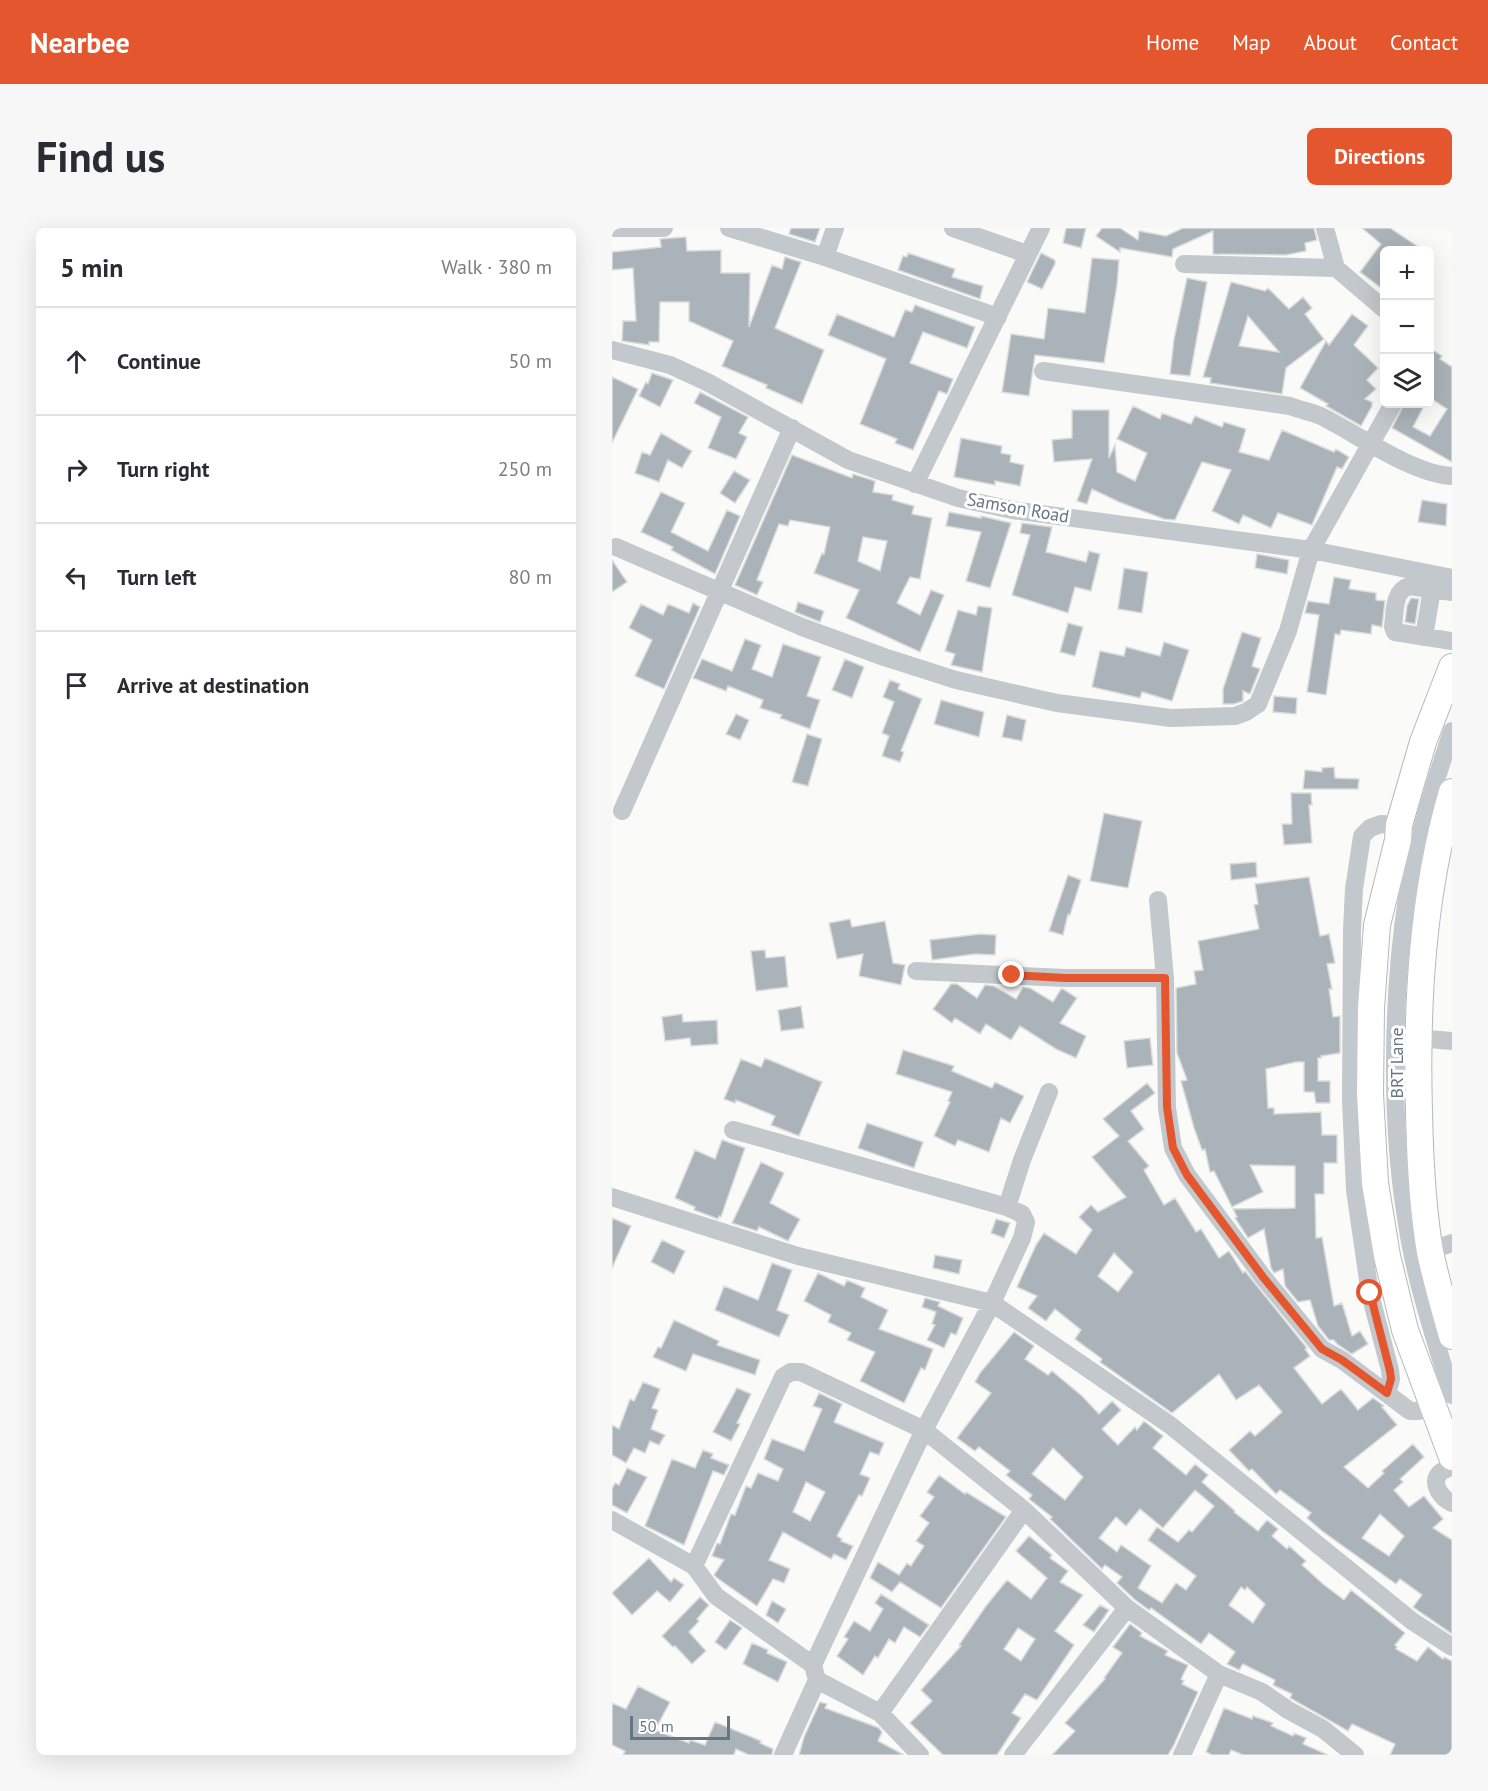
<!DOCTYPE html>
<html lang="en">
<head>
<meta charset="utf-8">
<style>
  :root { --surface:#fff; --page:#f7f7f7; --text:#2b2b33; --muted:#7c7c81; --line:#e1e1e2; --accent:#e4572e }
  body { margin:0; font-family:"PT Sans",sans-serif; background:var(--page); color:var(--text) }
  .controls { position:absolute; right:18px; top:18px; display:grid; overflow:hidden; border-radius:9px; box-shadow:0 6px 24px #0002 }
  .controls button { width:54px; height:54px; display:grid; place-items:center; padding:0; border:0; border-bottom:2px solid var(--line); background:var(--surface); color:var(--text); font:30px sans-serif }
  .scale { position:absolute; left:18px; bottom:15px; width:100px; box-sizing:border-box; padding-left:6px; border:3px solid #657683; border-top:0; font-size:16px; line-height:21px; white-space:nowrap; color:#657683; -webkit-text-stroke:4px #fff; paint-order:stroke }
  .stop { position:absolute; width:18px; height:18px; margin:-14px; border:4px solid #e4572e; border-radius:50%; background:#fff }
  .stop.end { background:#e4572e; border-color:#fff; box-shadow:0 2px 6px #0008 }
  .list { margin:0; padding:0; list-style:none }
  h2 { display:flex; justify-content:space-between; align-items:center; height:78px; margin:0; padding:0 24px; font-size:26px }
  h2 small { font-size:20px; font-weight:400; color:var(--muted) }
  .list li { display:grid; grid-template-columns:39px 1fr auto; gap:18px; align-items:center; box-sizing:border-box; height:108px; padding:0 24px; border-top:2px solid var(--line) }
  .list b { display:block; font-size:22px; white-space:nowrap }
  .list em { font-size:20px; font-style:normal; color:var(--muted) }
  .icon { flex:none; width:33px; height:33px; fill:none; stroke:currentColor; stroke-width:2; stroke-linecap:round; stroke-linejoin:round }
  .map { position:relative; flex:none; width:840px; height:1527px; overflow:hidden; border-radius:9px }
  header { display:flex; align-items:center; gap:36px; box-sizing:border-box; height:84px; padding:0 30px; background:var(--accent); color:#fff }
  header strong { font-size:28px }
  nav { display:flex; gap:33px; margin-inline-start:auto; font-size:21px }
  .intro { display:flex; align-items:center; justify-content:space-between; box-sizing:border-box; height:144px; padding:0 36px }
  h1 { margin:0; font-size:42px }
  .button { padding:15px 27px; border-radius:9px; background:var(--accent); color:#fff; font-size:21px; font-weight:700 }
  main { display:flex; gap:36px; padding:0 36px }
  aside { flex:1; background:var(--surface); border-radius:9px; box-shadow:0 6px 24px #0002 }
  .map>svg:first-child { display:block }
  .building { fill:#aab3b9; stroke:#dcdcda; stroke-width:1.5; fill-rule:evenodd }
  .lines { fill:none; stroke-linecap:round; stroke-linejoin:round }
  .highway-casing { stroke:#b4b9bd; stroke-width:28 }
  .minor { stroke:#c3c8cc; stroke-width:18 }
  .highway { stroke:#fff; stroke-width:26 }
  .route { stroke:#e4572e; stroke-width:8 }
  .labels { text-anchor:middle; stroke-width:6; stroke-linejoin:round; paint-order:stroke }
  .street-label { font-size:18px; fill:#657683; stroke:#fff }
</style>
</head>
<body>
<header>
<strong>Nearbee</strong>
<nav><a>Home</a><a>Map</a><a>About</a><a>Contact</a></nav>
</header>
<div class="intro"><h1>Find us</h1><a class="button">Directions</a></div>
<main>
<aside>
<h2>5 min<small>Walk · 380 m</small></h2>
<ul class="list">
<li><svg class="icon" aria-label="ahead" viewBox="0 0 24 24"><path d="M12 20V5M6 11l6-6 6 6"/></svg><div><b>Continue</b></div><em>50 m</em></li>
<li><svg class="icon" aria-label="right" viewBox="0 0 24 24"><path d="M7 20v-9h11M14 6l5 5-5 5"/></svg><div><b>Turn right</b></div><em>250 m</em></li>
<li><svg class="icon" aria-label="left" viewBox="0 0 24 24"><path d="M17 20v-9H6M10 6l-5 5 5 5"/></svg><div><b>Turn left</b></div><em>80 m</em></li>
<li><svg class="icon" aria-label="arrive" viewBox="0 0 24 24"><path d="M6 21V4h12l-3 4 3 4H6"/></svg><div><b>Arrive at destination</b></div></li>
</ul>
</aside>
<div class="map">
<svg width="840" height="1527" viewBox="0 0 840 1527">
  <rect width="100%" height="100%" fill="#fafaf8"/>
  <!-- building -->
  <path class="building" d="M179,0H208L203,14L177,6Z
    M454,0H474L469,20L451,15Z
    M490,0H508L526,12L527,3L554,8L571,0H702L705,12L693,15L694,23L674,27L601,26V3L561,21L560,29L508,20V24L484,8Z
    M750,0H778L811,22H772V62L748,44L769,16Z
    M74,9L75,23L109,22V45H138L137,99L160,37L170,41L173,29L189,34L163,100L212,122L190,176L154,160L155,157L110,138L121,113L77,93V74H48L47,114H37V117L10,113L11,93H24L21,40L0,42V24L49,19L48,11Z
    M296,25L343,41L340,49L371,58L368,71L286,42L291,28L295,29Z
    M429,25L443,32V36L430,61L415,54Z
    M480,30L507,32L505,57L492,135L423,127L417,168L390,164L399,106L432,111L436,80L473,85Z
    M575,50L595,54L578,148L558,146L562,111Z
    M619,54L653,63L656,60L677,81L691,69L700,80L693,86L712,111L674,140L670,166L598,155L599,150L591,149ZM636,88L667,124L627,118Z
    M303,77L363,99L355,120L311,104L298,135L341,151L335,166L327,163L301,222L283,215L285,211L248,196L274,131L216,107L225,86L282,109L293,82L300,84Z
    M740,86L756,98L742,117L766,140L755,152L764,161L753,171L760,174V178L749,198L714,178L716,176L688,160L714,113L717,117Z
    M818,120L830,128L828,131L840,139V234L780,200L792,176H813L801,199L818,208L835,181L818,170Z
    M40,145L61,152L48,179L27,168L34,154L36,156Z
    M0,149L26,161L0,215Z
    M88,164L136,189L127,205L135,209L124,231L96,220L109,189L82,175Z
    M521,178L548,191L550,185L579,196L583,188L610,199L612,194L634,201L627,224L657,232L670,202L722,224L724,221L737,229L730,241L725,239L700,297L666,285L659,300L631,287L627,296L600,283L619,242L590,234L563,292L552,291L507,274L480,261L475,276L465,273L480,231L442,234L440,212L460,210V182H497V230L503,217L505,244L523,253L535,225L505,211Z
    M49,205L80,223L70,240L56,232L47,254L23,245L30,224L38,227Z
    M349,210L390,218L389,225L399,227L398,234L412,237L408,258L383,253V257L342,249Z
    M180,227L240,250L241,246L263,253L261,264L281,267L280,272L302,278L300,286L320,290L308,351L298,349L285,375L308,387L319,362L332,367L308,424L234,390L247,362L202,345L210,325L212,326L218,299L178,292L176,298L167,296L145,352L151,354L145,367L123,357ZM251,309L275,313L268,343L246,333Z
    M122,243L138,252L123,275L108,265Z
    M49,264L73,275L59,304L96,323L115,282L128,288L103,346L59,322L61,319L29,304Z
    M810,272L835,276L834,298L806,294Z
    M337,284L369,290V288L399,295L378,360L354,353L369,304L334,298Z
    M410,295L440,299L434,324L474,334L477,323L488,326L479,363L463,359L456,385L400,367L418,307L408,305Z
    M645,326L677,332L675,346L643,340Z
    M0,332L15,354L0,364Z
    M512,340L536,344L530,385L506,381Z
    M722,349L739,352L737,361L764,365V372L773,373L770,399L760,397L759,406L729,402L728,407L723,406L714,467L695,464L707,387L693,385L696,373L717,376Z
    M799,370L807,371L803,396L793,394L795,378Z
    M186,374L212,383L208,394L183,384Z
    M81,375L88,379L52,461L23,448L40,412L17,400L29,376L51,387L56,376L77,385Z
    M366,378L380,380L370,444L339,437L343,426L333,423L346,382L364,387Z
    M456,395L471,399L463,428L448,424Z
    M630,404L649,410L640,438L648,441L638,466L631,463V473L622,476H611V461Z
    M133,411L149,417L140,441L160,449L171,416L209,429L195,468L208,472L198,501L168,490L170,487L148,480L151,472L116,458L114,463L81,450L90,431L120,443Z
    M552,414L577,422L560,473L530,464L528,470L480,459L488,423L512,428L514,419L548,428Z
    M233,431L252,439L240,470L220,462Z
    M278,452L288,456L286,461L310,471L289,523L292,524L288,534L270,528L277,508L270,505L282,474L271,469Z
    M662,468L685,470L684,486L661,484Z
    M329,472L372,484L367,509L322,496Z
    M124,486L137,492L128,512L114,506Z
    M395,487L414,492L410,513L390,509Z
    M195,506L210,511L196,558L180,554Z
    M722,539L723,550L747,551L746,561H691L693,542L710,544V540Z
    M679,565H699L700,577H697L700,615L672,617L670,596H680Z
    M492,585L530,593L516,660L478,653Z
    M644,634L645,649L619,652L618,636Z
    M456,647L469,652L458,687L456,686L451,707L437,703Z
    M697,649L708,708L717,706L723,735L715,736L720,761H717L721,789L728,788V825L709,828V830H706V853H718V875H704L702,864H692V834H684L654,841L656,880H662V886L709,884L710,907H725V935H712V966H703L704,1010L710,1009L722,1078L730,1075L740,1108L748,1103L756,1116L740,1126L725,1116L722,1112H717L706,1098L698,1072L686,1074L673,1058L671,1041L662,1045L659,1040L652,1001L636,1010L623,990L625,989L621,981L683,980V938L638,937L651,964L620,979L602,943L598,944L593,921L590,922L582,900L569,853L575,852L565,825L564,760L584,756L582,743L591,742L586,713L647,701L642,677L646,676L643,656Z
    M238,691L240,699L273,693L281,735L293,737L289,757L247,748L251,726L225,731L217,695Z
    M368,706L384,707L383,727L363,726L320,732L318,712Z
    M153,722L154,730L173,728L176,759L144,763L139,723Z
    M339,756H345L365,770L373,757L382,758L404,771L411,759L418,760L441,774L449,761H451L465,770L448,795L474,808L464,830L444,821L408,798L399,812L374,796L368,806L343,790L340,795L321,781Z
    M189,778L192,800L169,803L166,782Z
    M70,786L71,794L105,792L106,816L79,818L78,810L53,813L50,789Z
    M538,810L541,837L515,840L512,813Z
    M291,822L342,838L340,843L380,860L383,854L412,868L398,895L389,890L377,924L346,912L343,918L322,908L338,874L336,873L340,864L284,846Z
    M153,830L210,854L187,908L159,897L163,888L124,872L123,875L112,871L129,831L149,839Z
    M535,855L543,865L519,883L532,901L516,913L537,938L532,942L552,977L563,970L584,1004L589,1001L607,1030L617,1023L631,1045L633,1043L695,1120L693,1121L698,1128L682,1140L710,1176L729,1161L746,1182L761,1170L772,1178L770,1179L785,1197L732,1239L756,1260L772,1245L770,1243L801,1216L812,1229L788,1251L791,1254L782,1262L797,1279L812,1268L831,1291L821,1300L840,1312V1406L801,1379L810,1367L788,1351L784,1356L710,1303L695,1290L699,1285L668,1262L664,1266L640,1241L637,1243L617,1222L638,1203L643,1208L670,1184L647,1157L624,1172L607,1146L560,1185L488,1134L490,1131L463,1111L469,1102L443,1081L434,1093L416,1080L425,1068L405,1059L424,1017L432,1005L464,1026L480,1002L467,989L479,977L486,984L514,969L480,929L507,908L491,891ZM502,1025L521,1044L506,1064L486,1048ZM768,1286L792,1308L777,1328L750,1310Z
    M255,895L311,914L302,940L246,920Z
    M110,912L133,920L109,989L107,988L106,991L82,982L83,979L63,970L83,922L103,931Z
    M149,934L172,945L158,975L188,991L176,1013L147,999L145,1003L120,995Z
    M0,990L19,998L0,1040Z
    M384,991L398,995L392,1010L379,1005Z
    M50,1012L73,1023L62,1046L39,1034Z
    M323,1027L350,1032L347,1046L321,1040Z
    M160,1035L180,1042L165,1082L177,1087L167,1109L103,1082L112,1058L146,1072Z
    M206,1045L232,1058L235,1052L253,1060L249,1069L276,1082L267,1101L321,1121L313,1142L309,1140L292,1175L248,1153L263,1124L235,1112L239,1105L216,1094L219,1087L192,1073Z
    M313,1070L328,1074L326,1078L351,1090L344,1107L339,1105L332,1120L315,1112L323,1097L320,1096L324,1084L310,1079Z
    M62,1092L107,1113L105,1117L148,1132L143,1147L81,1126L74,1143L41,1129L46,1119L49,1120Z
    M402,1104L422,1118L413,1131L436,1147L440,1143L470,1168L487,1186L500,1173L509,1182L490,1201L506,1217L523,1199L525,1202L532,1193L551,1208L541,1220L574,1247L583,1236L596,1247L590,1254L623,1283L622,1284L646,1303L655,1292L666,1301L660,1308L675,1321L677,1318L694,1333L690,1337L711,1356L732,1372L739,1362L793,1405L783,1417L785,1419L784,1421L805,1433L816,1419L831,1431L832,1429L840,1433V1527H778L783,1516L740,1496L736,1503L678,1470L680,1466L661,1457L663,1452L631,1436L627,1442L615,1436L623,1424L597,1405L589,1416L539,1380L537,1382L522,1371L505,1355L510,1349L493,1337L490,1341L438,1291L440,1289L417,1271L420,1267L394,1247L398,1243L367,1219L363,1223L345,1210L379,1165L363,1154L368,1145ZM441,1220L471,1249L453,1272L420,1246ZM583,1262L602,1278L580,1304L577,1302L566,1314L545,1299L536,1312L584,1348L574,1362L564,1355L550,1375L526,1360L539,1338L509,1317L505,1324L487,1310L504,1289L514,1298L528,1281L551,1300ZM629,1359L633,1362L635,1359L653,1376L641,1395L617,1377Z
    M31,1154L48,1161L40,1180L46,1182L39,1201L53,1207L47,1217L38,1213L33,1225L22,1220L14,1235L0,1227V1197L7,1201L18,1171L22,1173Z
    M125,1160L139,1166L125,1195L128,1196L119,1213L101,1204Z
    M207,1165L230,1176L222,1194L272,1215L267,1227L258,1224L248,1246L258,1250L250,1268L247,1267L225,1308L230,1311L229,1313L241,1318L234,1332L222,1326L219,1331L171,1304L157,1332L178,1341L172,1355L161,1351L145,1378L105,1350L102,1347L112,1332L100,1328L105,1315L108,1316L119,1286L123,1287L134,1258L139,1260L146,1245L166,1253L171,1241L152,1231L160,1211L192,1223L210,1181L201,1178ZM194,1254L213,1264L198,1293L181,1284Z
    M91,1222L101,1226L99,1230L117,1237L112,1247L101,1243L72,1317L33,1298L60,1231L83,1240Z
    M15,1240L35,1249L15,1285L0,1277V1261L3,1255L7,1257Z
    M327,1247L353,1266L354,1264L394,1289L329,1380L288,1354L280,1364L258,1350L266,1334L287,1347L295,1335L299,1338L312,1318L304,1313L317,1295L308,1288L322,1269L315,1264Z
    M417,1308L440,1327L438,1330L456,1343L448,1354L471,1367L443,1403L462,1417L425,1472L413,1466L400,1485L409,1490L385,1527H331L298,1495L320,1473L309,1462L349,1418L347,1417L374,1378L395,1352L419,1371L435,1350L404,1323ZM406,1400L423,1411L409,1433L392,1421Z
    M37,1330L59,1354L62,1350L72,1357L58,1374L45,1363L20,1387L0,1365Z
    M269,1366L317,1397L308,1409L292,1399L283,1415L277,1411L266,1430L263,1428L251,1447L225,1428L236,1411L232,1409L242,1393L258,1403L271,1381L263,1375Z
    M88,1369L97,1377L85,1391L87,1393L77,1404L94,1423L80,1436L63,1418L61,1419L50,1408Z
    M160,1373L174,1381L166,1395L154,1387Z
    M488,1377L497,1382L482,1404L471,1397Z
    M118,1392L130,1400L114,1422L103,1414Z
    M518,1396L530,1405L528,1408L556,1423L553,1427L576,1437L569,1451L572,1453L570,1456L586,1464L561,1519L556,1527H440L463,1503L453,1495L493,1451L492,1450L510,1425L501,1419Z
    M140,1415L156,1422L155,1425L175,1434L166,1454L131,1436Z
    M26,1458L58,1474L43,1502L77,1515L78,1512L93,1517L103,1494L149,1513L148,1515L161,1521L160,1527H137L124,1521L122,1527H11L13,1523L0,1517V1475L14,1481Z
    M208,1474L215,1476L213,1480L267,1500L270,1504L266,1513L292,1527H187L192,1509Z
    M612,1480L640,1491L641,1488L661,1495L659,1498L681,1508L682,1505L694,1510L691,1516L716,1527H631L619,1522L617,1527H600L594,1524Z"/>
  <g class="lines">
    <!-- highway casing -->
    <g class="highway-casing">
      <path id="highway" d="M840,439L811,514L787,597L786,612L765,697L759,780L758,866L763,955L775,1028L793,1102L840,1229
        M840,564C810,667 804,777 807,884C808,931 810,978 818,1024C824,1052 832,1080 840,1108"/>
    </g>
    <!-- minor -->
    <path class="minor" d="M2,0H52
      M117,0L213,29L386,89
      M341,0L415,26
      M713,0L724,40L772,81
      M213,29L223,0
      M572,36L724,40
      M0,122L58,137L95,154L236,232L346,270L400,282L699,322L840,350
      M431,143L678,178C688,182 699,184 709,188C745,206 800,246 840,248
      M303,256L429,0
      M4,319L190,399L272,429L344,452L445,475L559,490L623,488L634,484L646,476L676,403L699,322L781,176
      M840,364L797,358C781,363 783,385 781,399L783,404L840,413
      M812,409L820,361
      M840,503C822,557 804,614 795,670C780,770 778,896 795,996C804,1055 823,1111 840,1167
      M10,583L180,200
      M546,672L553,750L555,880L561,920L575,947L651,1049L710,1121L730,1132L798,1183H806L820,1179
      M304,743L453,750H553
      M805,810L840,813
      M121,902L395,979L410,986L414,994L410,1010L380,1075L312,1202L201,1437
      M0,969L186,1028L380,1075L558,1197L800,1393L840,1419
      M395,979L410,932L437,864
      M818,1023L840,1015
      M775,1165L779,1151L778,1142L758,1066L743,962L739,872L740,702L742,661L750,608L758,600L769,596L787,597
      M840,1238C837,1240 829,1243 827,1246C818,1257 831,1271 840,1275
      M0,1292L82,1338L104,1368L201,1437L205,1452L268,1485L308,1527
      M82,1338L171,1149L179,1144H189L312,1202L412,1282L515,1380L607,1446L650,1464L676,1482L711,1501L743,1527
      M268,1485L412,1282
      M171,1527L205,1452
      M401,1527L515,1380
      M570,1527L607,1446"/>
    <!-- highway -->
    <use href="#highway" class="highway"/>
  </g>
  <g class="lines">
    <!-- route -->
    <path class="route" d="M400,747L453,750H553L555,879L561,920L575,947L651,1049L710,1121L730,1132L775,1165L779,1151L778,1143L758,1065"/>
  </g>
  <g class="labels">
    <!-- street labels -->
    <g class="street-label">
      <text transform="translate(406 280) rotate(10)" y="6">Samson Road</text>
      <text transform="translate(785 835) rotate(-90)" y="6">BRT Lane</text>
    </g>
  </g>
</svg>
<div class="controls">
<button>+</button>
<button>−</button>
<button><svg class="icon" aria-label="layers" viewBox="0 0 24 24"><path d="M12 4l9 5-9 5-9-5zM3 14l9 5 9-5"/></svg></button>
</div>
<div class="scale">50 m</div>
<div class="stop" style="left:758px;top:1065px"></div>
<div class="stop end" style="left:400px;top:747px"></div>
</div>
</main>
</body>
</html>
